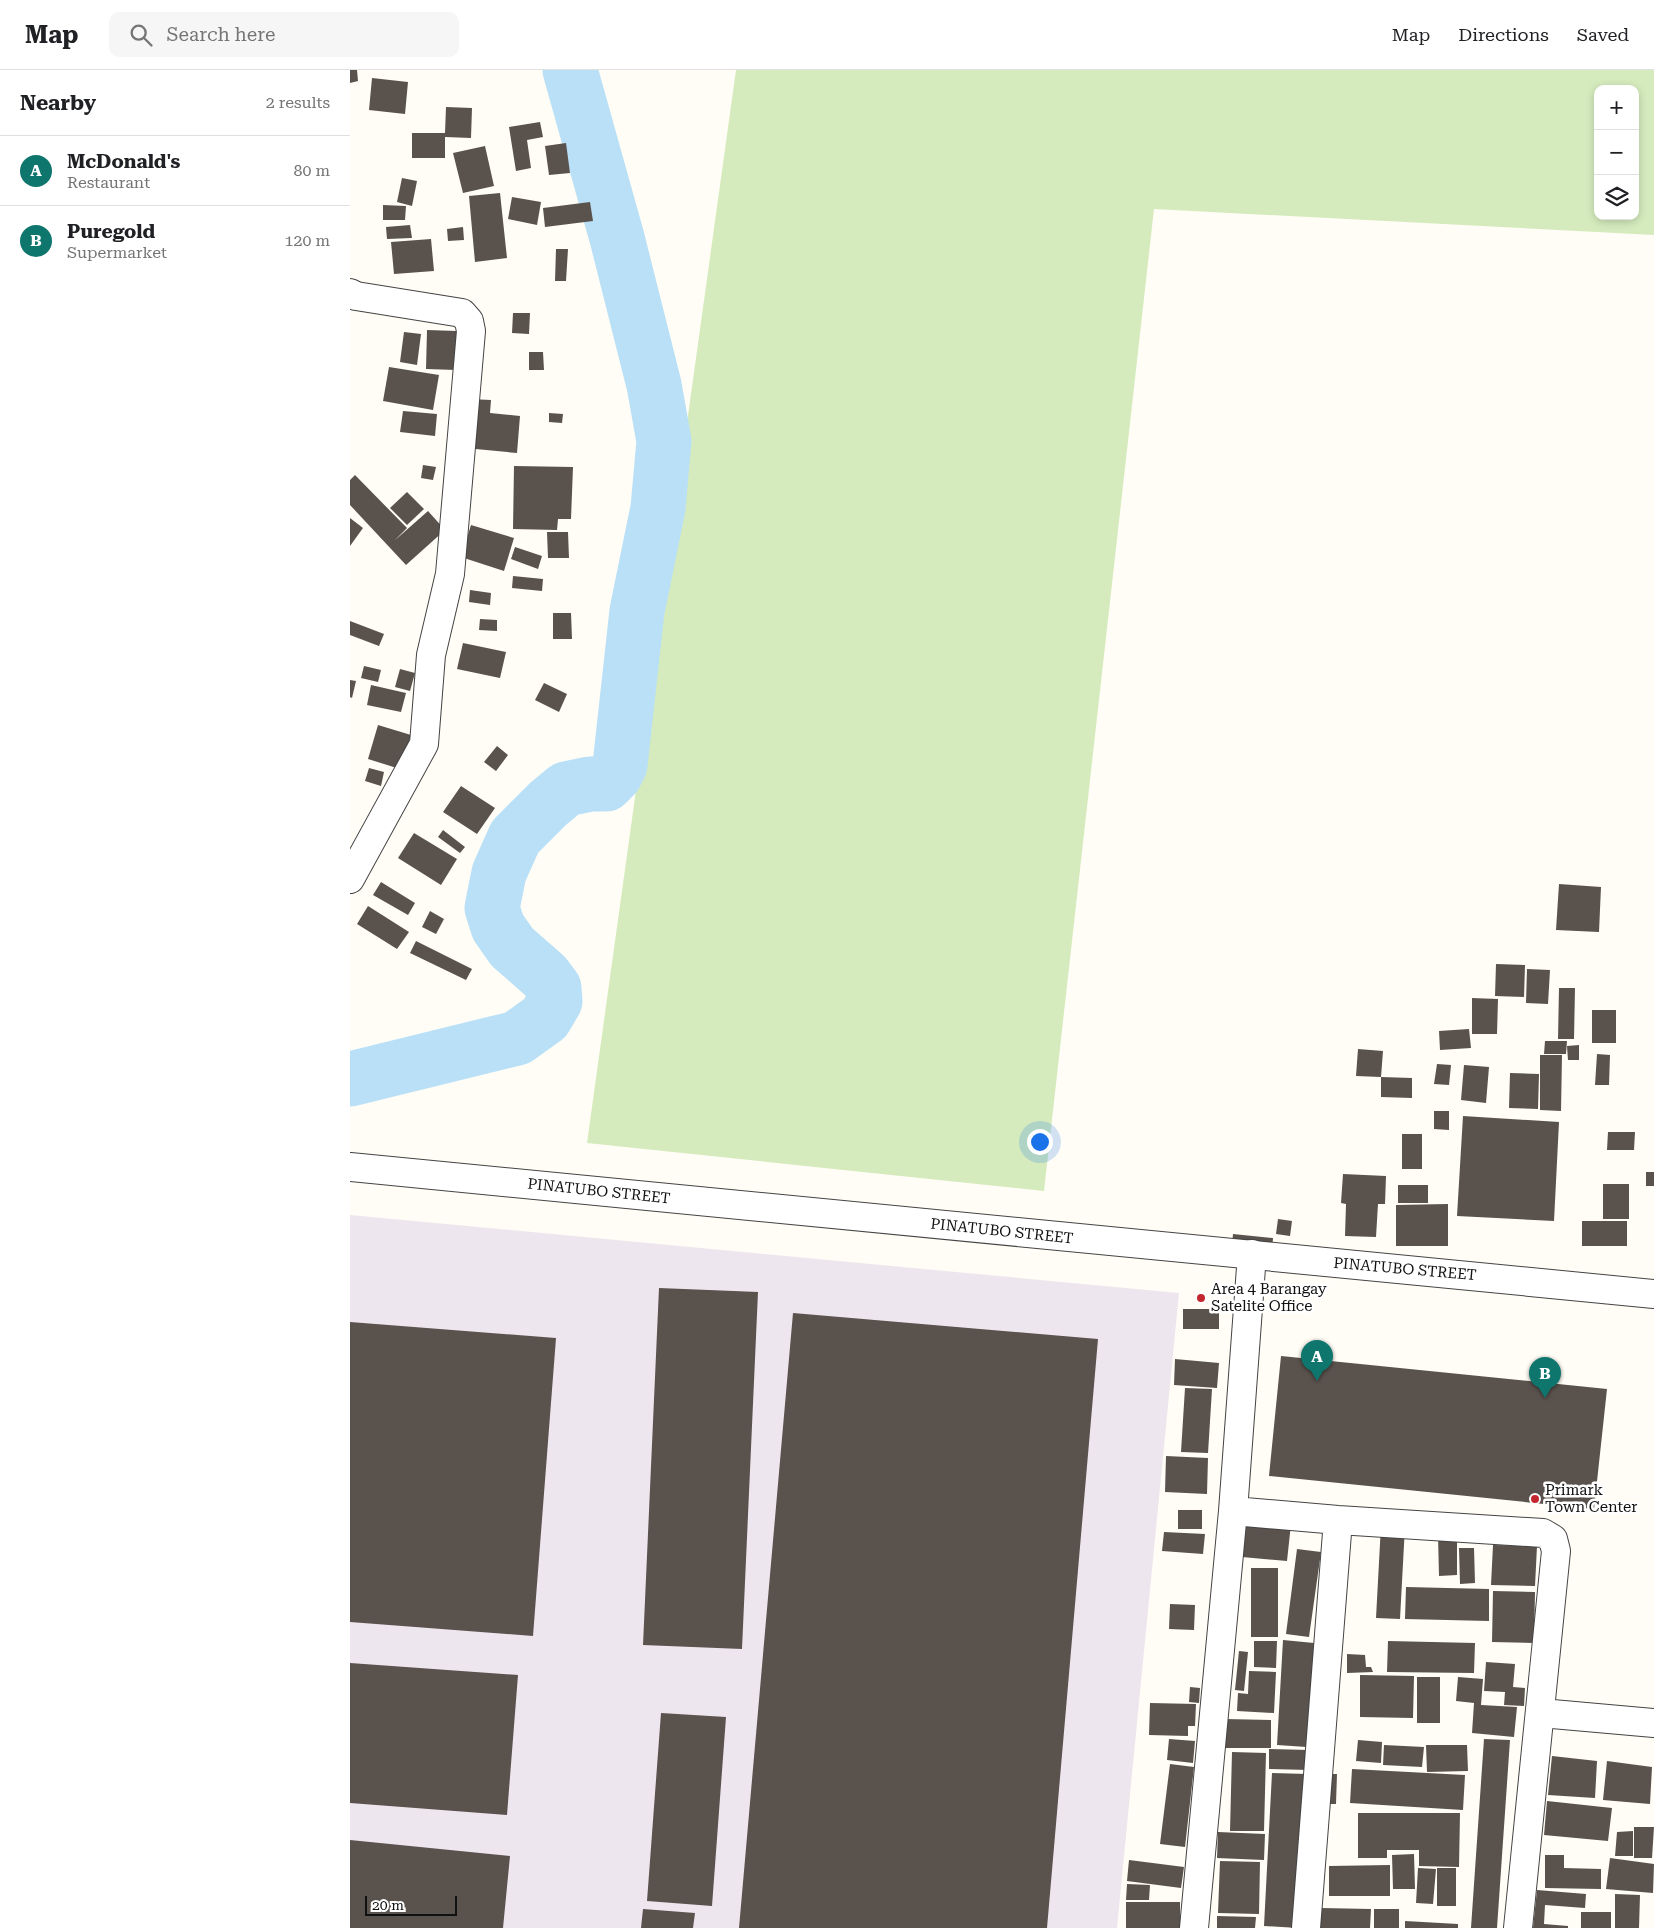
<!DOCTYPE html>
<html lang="en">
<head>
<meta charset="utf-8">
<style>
  :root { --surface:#fff; --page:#f6f6f6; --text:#202124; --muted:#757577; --line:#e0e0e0; --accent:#0f766e }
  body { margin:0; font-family:"Roboto Serif",serif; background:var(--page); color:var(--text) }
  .controls { position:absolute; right:15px; top:15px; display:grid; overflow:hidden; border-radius:10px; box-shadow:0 2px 8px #0003 }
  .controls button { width:45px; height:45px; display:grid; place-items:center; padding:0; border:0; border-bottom:1px solid var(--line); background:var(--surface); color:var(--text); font:25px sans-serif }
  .scale { position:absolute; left:15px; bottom:12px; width:92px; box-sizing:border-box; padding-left:5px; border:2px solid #111; border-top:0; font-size:14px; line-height:18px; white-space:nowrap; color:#111; -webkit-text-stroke:4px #fff; paint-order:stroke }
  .you { position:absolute; left:689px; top:1071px; width:18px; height:18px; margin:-12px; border:4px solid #fff; border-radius:50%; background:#1a73e8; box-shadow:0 0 0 8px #1a73e833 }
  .badge { display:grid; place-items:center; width:32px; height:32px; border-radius:50%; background:var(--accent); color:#fff; font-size:16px; font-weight:700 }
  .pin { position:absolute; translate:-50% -41px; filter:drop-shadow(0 1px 2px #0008) }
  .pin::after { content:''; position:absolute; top:26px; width:18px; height:15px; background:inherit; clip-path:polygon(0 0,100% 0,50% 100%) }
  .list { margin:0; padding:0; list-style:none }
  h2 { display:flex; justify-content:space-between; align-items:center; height:65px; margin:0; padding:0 20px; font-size:21px }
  h2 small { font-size:16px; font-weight:400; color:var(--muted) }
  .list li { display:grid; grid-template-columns:32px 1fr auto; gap:15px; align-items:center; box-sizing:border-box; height:70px; padding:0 20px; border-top:1px solid var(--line) }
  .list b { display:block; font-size:19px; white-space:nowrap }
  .list p { margin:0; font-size:16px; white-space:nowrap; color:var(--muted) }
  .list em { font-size:16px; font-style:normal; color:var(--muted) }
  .icon { flex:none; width:28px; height:28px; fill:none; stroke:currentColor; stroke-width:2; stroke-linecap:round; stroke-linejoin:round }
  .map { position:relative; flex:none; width:1304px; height:1858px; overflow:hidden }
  header { display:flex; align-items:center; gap:30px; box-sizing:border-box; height:70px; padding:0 25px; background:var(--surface); border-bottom:1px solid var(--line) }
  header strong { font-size:24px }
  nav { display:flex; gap:28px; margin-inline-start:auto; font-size:18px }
  .search { width:350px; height:45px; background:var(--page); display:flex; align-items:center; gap:12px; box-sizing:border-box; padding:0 18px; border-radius:10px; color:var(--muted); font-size:19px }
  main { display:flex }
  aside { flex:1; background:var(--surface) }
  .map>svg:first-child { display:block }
  .industrial { fill:#eee6ef }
  .green { fill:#d5ebbd; fill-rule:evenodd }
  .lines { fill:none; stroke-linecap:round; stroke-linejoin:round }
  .river { stroke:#b9e0f7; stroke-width:55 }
  .building { fill:#5a524d }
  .minor-casing { stroke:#444; stroke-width:30 }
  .tertiary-casing { stroke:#444; stroke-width:30 }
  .minor { stroke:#fff; stroke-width:28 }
  .tertiary { stroke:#fff; stroke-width:28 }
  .poi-dot { fill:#c4262e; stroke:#fff; stroke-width:2 }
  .labels { text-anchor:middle; stroke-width:5; stroke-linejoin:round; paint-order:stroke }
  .street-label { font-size:15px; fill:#111; stroke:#fff }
  .poi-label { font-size:15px; fill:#111; stroke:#fff; text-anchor:start }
</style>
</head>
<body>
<header>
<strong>Map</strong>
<div class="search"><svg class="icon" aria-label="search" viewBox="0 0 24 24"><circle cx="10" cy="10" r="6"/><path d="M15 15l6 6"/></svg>Search here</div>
<nav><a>Map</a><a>Directions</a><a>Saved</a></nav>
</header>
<main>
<aside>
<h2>Nearby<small>2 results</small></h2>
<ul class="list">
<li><span class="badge">A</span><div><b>McDonald's</b><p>Restaurant</p></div><em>80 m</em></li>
<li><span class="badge">B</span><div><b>Puregold</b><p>Supermarket</p></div><em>120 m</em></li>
</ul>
</aside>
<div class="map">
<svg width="1304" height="1858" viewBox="0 0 1304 1858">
  <rect width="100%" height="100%" fill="#fffdf5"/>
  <!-- industrial -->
  <path class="industrial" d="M0,1145L829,1223L767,1858H0Z"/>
  <!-- green -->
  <path class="green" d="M386,0H1304V165L804,139L694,1121L237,1073ZM1248,19H1285V146H1248Z"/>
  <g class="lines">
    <!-- river -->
    <path class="river" d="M0,1009L167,968L195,948L205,931L204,918L195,906L162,877L148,857L142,838L149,803L165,767L198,734L216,719L240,714H256L265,705L270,695L287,541L308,438L314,371L304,315L267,168L220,0"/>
  </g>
  <!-- building -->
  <path class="building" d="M0,0H7L8,11L0,13Z
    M22,8L58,12L55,44L19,40Z
    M96,37L122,38L121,68L95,67V88H62V63H95Z
    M190,52L193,67L177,70L181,98L166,101L159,57Z
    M216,73L220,103L199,105L195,76Z
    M135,76L144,116L113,123L103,83Z
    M52,108L67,111L62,136L47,132Z
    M150,123L157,188L125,192L119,126Z
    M162,127L191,132L187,155L158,149Z
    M240,132L243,151L195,157L193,138Z
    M33,135L56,136L55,150H33Z
    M60,155L62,168L37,169L36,157Z
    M113,157L114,170L98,171L97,159Z
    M81,169L84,201L44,204L41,172Z
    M206,179H218L216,211H205Z
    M163,243H180L179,264L162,263Z
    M77,260L107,261L106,300L76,299Z
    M54,262L71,264L67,295L50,292Z
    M179,282H193L194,300H179Z
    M39,297L89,305L83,340L33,331Z
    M120,329L141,330L140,343L170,346L167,383L115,378Z
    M53,341L87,344L85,366L50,362Z
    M199,343L213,344L212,353L199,352Z
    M73,395L86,397L83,410L71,408Z
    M164,396L223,397L221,449H208L207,460L163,459Z
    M5,405L57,458L44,471L78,441L95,460L56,495L0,435V410Z
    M57,422L74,439L57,455L40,438Z
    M0,448L13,458L0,476Z
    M121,455L164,468L154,501L111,487Z
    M197,462H218L219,488H198Z
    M165,477L192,486L188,499L161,489Z
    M163,506L193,509L192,521L162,518Z
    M120,520L141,523L140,535L119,532Z
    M203,543H221L222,569H203Z
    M130,549L147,550V561L129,560Z
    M0,551L34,564L29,576L0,565Z
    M113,573L156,582L150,608L107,599Z
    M14,596L31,600L28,612L11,608Z
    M50,599L65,603L60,621L45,617Z
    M0,610L6,611L2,628L0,627Z
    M194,613L217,624L209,642L185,630Z
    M21,615L56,623L51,642L17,635Z
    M28,655L61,665L50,699L18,689Z
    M147,676L158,685L146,701L134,692Z
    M19,698L34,702L31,716L15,711Z
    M111,716L145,738L127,764L93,742Z
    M93,760L115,777L110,783L88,767Z
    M64,763L107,789L91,815L48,788Z
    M31,812L65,833L58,845L23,825Z
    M1209,814L1251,817L1249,862L1206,860Z
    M18,836L59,862L47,879L7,854Z
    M80,841L94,849L86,864L72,857Z
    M66,871L122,899L116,910L60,883Z
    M1146,894L1175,895L1174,927L1145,926Z
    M1177,899L1200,900L1198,934L1176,933Z
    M1209,918H1225L1224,969H1208Z
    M1122,928L1148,929L1147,964H1122Z
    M1242,940H1266V973H1242Z
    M1119,959L1121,978L1090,980L1089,961Z
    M1195,971H1217L1216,984H1194Z
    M1229,975V990H1218L1217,976Z
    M1008,979L1033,981L1031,1007L1006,1006Z
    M1247,984L1260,985L1259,1015H1245Z
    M1190,985H1212L1211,1041L1190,1040Z
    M1087,994L1101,995L1099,1015L1084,1014Z
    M1114,995L1139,997L1136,1033L1111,1030Z
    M1160,1003L1189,1004L1188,1039L1159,1038Z
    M1031,1007L1062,1008V1028L1031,1027Z
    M1084,1041H1099V1060L1084,1059Z
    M1113,1046L1209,1052L1204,1151L1107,1146Z
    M1258,1062H1285L1284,1080H1257Z
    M1052,1064H1072V1099H1052Z
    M1296,1102H1304V1116H1296Z
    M993,1104L1036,1106L1035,1134H1028L1026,1167L995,1166L996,1134L991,1133Z
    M1253,1114H1279V1149H1253Z
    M1048,1115H1078V1133H1048Z
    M1098,1134V1176H1046V1135Z
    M928,1149L942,1151L940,1166L926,1164Z
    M1232,1151H1277V1176H1232Z
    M883,1164L923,1168L922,1180L882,1175Z
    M309,1218L408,1222L392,1579L293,1575Z
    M833,1239H869V1259H833Z
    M443,1243L748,1269L697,1858H389Z
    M0,1252L206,1268L183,1566L0,1552Z
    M931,1286L1257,1319L1244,1439L919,1406Z
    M825,1289L869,1293L867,1318L824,1315Z
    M835,1318L862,1319L858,1383L831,1382Z
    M816,1386L858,1388L857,1424L815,1422Z
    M828,1440H852V1459H828Z
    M895,1450L941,1454L937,1491L892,1487Z
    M1031,1455L1055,1456L1050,1549L1026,1548Z
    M814,1462L855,1464L853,1484L812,1481Z
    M1107,1464V1505L1089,1506L1088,1465Z
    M1143,1475L1187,1476L1185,1516L1141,1515Z
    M1109,1478H1124L1125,1513L1110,1514Z
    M947,1479L971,1482L959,1567L936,1564Z
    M901,1498H928V1567H901Z
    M1056,1517L1139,1519V1551L1055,1549Z
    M1143,1521L1185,1522L1184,1573L1142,1572Z
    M820,1534L845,1535L844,1560L819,1559Z
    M933,1570L964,1573L957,1677L927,1675Z
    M904,1571H927L926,1598L904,1597Z
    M1038,1571L1125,1573L1124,1603L1037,1602Z
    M889,1581L898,1582L894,1621L885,1620Z
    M997,1584L1015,1585L1016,1597H1021L1023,1602L997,1603Z
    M1136,1592L1165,1594L1163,1617L1175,1618L1174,1636L1154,1635L1155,1622L1134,1621Z
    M0,1593L168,1605L157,1745L0,1733Z
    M899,1601L926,1602L924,1643L887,1641L888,1623L898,1624Z
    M1010,1605L1064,1606L1063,1648L1010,1647Z
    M1067,1607H1090V1653H1067Z
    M1108,1607L1133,1609L1131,1635L1167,1637L1164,1667L1122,1663L1124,1633L1106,1631Z
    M840,1617L850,1618L849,1633L839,1632Z
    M800,1633L846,1634L845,1656H838V1666L799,1665Z
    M311,1643L376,1647L362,1836L297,1831Z
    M875,1649L921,1650V1678H875Z
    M819,1669L845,1671L843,1693L817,1690Z
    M1134,1669L1160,1670L1147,1858H1121Z
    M1008,1670L1032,1672L1031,1693L1006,1691Z
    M1034,1675L1074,1677L1072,1697L1033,1695Z
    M1076,1675H1117L1118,1701L1077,1702Z
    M919,1679L959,1680V1700L919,1699Z
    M882,1682L916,1683L914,1761H880Z
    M1202,1686L1247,1691L1245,1728L1198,1725Z
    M1257,1691L1302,1697L1300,1734L1253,1730Z
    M820,1694L844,1697L835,1777L810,1774Z
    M1002,1699L1115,1705L1113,1740L1000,1733Z
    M922,1703L957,1704L948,1858L914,1856Z
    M976,1704H987L986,1734H975Z
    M1197,1731L1262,1738L1258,1771L1194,1765Z
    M1008,1743H1110L1109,1797L1069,1796V1780H1037V1788H1008Z
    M1284,1757H1304L1302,1788H1284Z
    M1283,1761V1786H1265L1267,1762Z
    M868,1762L915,1764L914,1790L867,1788Z
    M0,1770L160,1786L153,1858H0Z
    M1064,1784L1065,1819H1043L1042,1785Z
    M1195,1785H1214V1798L1251,1799V1819L1195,1818Z
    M1260,1788L1304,1794L1303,1823L1256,1819Z
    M779,1790L834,1797L831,1818L777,1811Z
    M870,1791L910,1792L909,1844L868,1843Z
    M1040,1795V1826H979V1796Z
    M1068,1798L1086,1799L1083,1834L1066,1833Z
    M1087,1798H1106V1836H1087Z
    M777,1814L800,1815L799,1830H776Z
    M1187,1820L1236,1824L1235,1838L1195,1835L1194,1854L1218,1856V1858H1183Z
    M1265,1824L1290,1825L1289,1858H1265Z
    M776,1832H830V1858H776Z
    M971,1838L1021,1839L1020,1858H971Z
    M293,1839L345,1843L343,1858H291Z
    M1024,1839H1049V1858H1024Z
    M1231,1842H1261V1858H1231Z
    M867,1846L906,1847L905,1858H867Z
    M1055,1851L1108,1854V1858H1055Z"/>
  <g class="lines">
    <!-- minor casing -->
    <g class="minor-casing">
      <path id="minor" d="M0,223L6,226L112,243L119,251L121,261L100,504L81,585L74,674L0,809
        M883,1441L988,1450L1193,1463L1203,1469L1206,1481L1168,1858
        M1191,1643L1304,1653
        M844,1858L883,1441L902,1184
        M956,1858L988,1450"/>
    </g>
    <!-- tertiary casing -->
    <g class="tertiary-casing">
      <path id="tertiary" d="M0,1097L1304,1224"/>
    </g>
    <!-- minor -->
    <use href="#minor" class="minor"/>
    <!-- tertiary -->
    <use href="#tertiary" class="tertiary"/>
  </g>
  <!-- markers -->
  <g class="poi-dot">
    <circle cx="851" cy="1228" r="5"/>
    <circle cx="1185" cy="1429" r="5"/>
  </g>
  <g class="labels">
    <!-- street labels -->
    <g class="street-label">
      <text transform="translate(249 1121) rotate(6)" y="5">PINATUBO STREET</text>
      <text transform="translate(652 1161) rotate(6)" y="5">PINATUBO STREET</text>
      <text transform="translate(1055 1199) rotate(5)" y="5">PINATUBO STREET</text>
    </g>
    <!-- poi labels -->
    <g class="poi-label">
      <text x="861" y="1224">Area 4 Barangay<tspan x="861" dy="17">Satelite Office</tspan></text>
      <text x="1195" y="1425">Primark<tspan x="1195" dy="17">Town Center</tspan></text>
    </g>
  </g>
</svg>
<div class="controls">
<button>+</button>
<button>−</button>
<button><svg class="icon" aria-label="layers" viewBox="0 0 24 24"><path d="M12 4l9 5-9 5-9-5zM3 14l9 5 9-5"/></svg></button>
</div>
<div class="scale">20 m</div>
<div class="you"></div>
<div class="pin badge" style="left:967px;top:1311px">A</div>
<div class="pin badge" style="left:1195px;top:1328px">B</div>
</div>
</main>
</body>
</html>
